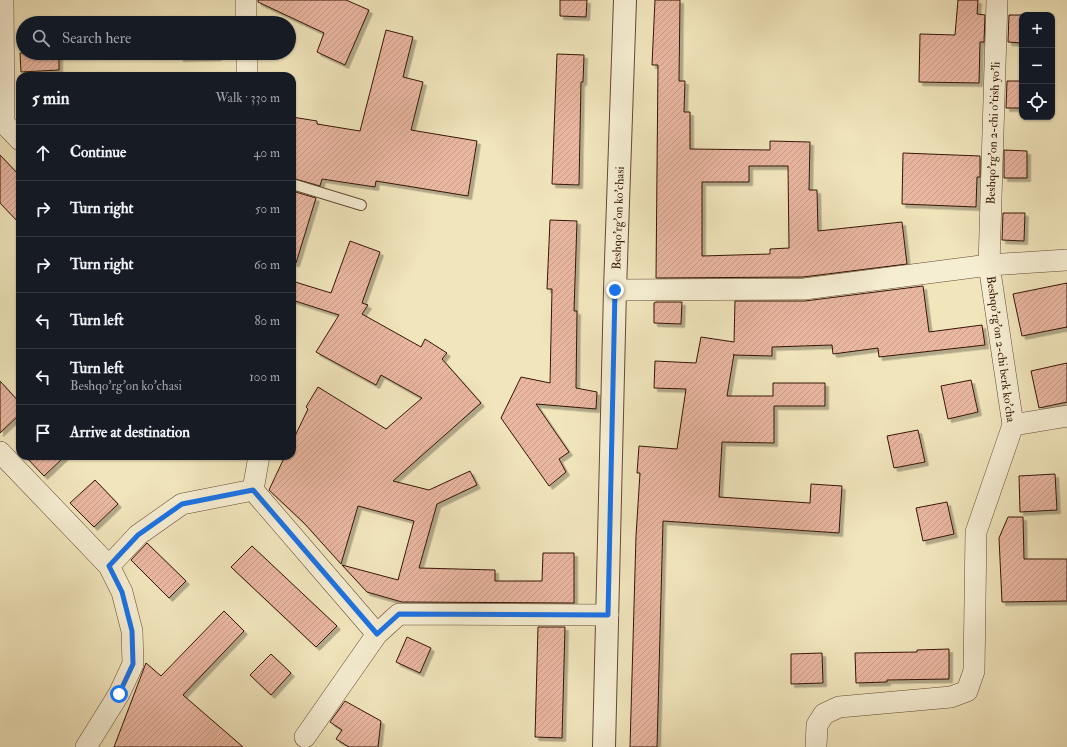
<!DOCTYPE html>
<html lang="en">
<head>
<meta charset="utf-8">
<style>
  :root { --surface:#171b24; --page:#20242c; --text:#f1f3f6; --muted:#9ea1a6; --line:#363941 }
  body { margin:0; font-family:"IM FELL Double Pica",serif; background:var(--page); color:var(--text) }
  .controls { position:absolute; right:12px; top:12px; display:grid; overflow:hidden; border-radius:8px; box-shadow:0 1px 3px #0004 }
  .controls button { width:36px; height:36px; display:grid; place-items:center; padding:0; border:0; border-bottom:1px solid var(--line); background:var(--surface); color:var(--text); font:20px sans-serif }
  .stop { position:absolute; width:12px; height:12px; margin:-9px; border:3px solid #1a73e8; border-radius:50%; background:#fff }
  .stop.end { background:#1a73e8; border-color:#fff; box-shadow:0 1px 4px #0008 }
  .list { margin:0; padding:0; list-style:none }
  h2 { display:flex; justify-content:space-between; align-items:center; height:52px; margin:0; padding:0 16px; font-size:17px }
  h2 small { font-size:13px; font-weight:400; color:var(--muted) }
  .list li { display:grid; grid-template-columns:26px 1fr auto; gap:12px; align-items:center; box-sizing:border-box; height:56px; padding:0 16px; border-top:1px solid var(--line) }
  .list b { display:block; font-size:15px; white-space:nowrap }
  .list p { margin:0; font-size:13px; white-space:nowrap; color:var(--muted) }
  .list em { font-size:13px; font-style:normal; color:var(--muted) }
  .icon { flex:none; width:22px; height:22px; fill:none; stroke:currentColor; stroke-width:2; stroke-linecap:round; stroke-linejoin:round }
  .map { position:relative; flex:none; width:1067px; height:747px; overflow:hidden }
  .search { position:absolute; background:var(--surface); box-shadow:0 1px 3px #0004; left:16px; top:16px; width:280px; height:44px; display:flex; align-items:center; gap:10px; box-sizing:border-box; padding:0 14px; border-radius:22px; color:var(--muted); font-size:15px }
  .panel { position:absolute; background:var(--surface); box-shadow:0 1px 3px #0004; left:16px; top:72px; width:280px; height:388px; border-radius:12px }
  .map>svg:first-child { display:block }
  .building { fill:url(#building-hatch); stroke:#351507; fill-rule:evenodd; filter:url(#shadow) }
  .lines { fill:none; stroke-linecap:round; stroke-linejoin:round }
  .service-casing { stroke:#644934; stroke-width:12 }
  .minor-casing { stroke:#644934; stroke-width:22 }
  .tertiary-casing { stroke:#644934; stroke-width:24 }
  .service { stroke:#f6eed3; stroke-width:10 }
  .minor { stroke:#f6eed3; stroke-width:21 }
  .tertiary { stroke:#f6eed3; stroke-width:22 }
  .route { stroke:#1a73e8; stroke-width:5 }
  .labels { text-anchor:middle; stroke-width:3; stroke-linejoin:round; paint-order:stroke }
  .street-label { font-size:12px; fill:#351507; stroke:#f6eed3 }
</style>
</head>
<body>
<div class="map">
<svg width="1067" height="747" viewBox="0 0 1067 747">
  <defs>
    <pattern id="building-hatch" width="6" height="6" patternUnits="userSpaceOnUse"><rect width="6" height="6" fill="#eab7a1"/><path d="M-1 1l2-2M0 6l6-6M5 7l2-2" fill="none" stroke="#c99c89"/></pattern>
    <filter id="shadow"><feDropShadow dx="3.5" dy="3.5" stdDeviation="0" flood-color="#0004"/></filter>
  </defs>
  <rect width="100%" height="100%" fill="#f1e5bc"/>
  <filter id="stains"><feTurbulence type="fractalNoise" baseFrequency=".005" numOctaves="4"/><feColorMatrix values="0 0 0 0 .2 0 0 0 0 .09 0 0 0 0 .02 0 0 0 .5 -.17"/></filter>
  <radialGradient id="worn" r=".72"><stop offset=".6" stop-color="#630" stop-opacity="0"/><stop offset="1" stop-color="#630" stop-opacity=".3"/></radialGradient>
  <!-- building -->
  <path class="building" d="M258,0H346L369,10L345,65L317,52L324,33L258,2Z
    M560,0H587L586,17L560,16Z
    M655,0H680L679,81H685L684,112H690V149L770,150V141L810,142L809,190H817L818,231L902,222L907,264L803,277L656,278L658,65H652ZM749,166H788L789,248L770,249V254L702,256V182H749Z
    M958,0H978L977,14L985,15L984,42H980L979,83L919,82L920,34L955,35Z
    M1009,15H1022V43L1008,42Z
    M217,19V23H178V20Z
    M386,30L413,37L403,77L423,82L411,130L477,141L468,196L376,181L375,187L322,179L320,186L292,178V117L317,121V124L360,131Z
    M20,53H59V70L21,72Z
    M179,53H218V57L180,58Z
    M557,54L584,55L583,82H581L579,185L552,184Z
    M1007,81H1022V108H1006Z
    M1004,150L1027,151V178H1004Z
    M903,153L980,156V177H977L976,207L902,204Z
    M0,155L20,176V224L0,203Z
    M292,191L316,198L296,263H292Z
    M1003,213H1025L1024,241L1002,240Z
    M550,220L577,221L574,311H577L576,388L597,392L596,409L536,404L569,452L559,459L566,472L549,486L501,418L521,377L550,383L552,289H547Z
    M350,241L380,252L362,303L368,305L362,314L421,347L425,339L447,353L442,359L481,403L393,481L429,490L470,471L477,485L437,504L419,568L495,570V581H542L543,553H574V603L402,602L367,592L342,565L398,580L414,521L358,506L341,564L304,523L269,490L285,456H292V442L308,409L306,407L318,387L386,429L422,398L381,375L376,385L316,352L339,315L292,300V281L331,293Z
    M1067,283V327L1022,336L1013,294Z
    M923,286L929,332L982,325L985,345L879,357L878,348L833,354L832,345L772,347V356L734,355V354L727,396H773V383H825V406H774V443L722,442L719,497L810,503L811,484L842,486L839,533L663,521L657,747H630L636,536L640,473H637L639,446L677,449L686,389L654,388L655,361L696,363L701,337L734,342L735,301H805Z
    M656,302H682L681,324L654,323V303Z
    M1067,363V402L1039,408L1031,371Z
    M971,380L978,412L948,419L941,386Z
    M0,381L20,403V414L0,433Z
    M918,430L925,462L894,468L887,436Z
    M25,456H65L44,476Z
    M1055,474L1057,510L1020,512L1019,476Z
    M95,480L118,504L94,527L70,503Z
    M947,502L954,534L923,541L916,508Z
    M1008,517H1023L1024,559H1067V601L1002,602L999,538Z
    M147,543L186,581L169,598L131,560Z
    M252,546L337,626L316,647L231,567Z
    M224,611L244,631L183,695L243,747H114L146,663L161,676Z
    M538,627H565L562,738L535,737Z
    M407,637L431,648L420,673L396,662Z
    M949,649V679L887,680V682L856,683L855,653L917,652V650Z
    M822,653L823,683L791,684V654Z
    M271,654L291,673L271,695L250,675Z
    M345,701L381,721L378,747H349L336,739L342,730L330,722Z"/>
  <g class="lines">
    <!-- service casing -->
    <g class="service-casing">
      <path id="service" d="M292,184L361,205"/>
    </g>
    <!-- minor casing -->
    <g class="minor-casing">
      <path id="minor" d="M3,0L4,123
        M246,0V23
        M247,53V76
        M0,119L20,140
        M615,290L804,289L989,265L1067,260
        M1013,425L1067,416
        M0,452L109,566L122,592L132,631L133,664L119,694L86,747
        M253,490L377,634
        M253,490L259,456
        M109,566L138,535L182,504L253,490
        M305,737L377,634L399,614L608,615
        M816,747L817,725L824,714L839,707L951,697L967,691L974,671L976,532L1013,425L989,265L997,0"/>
    </g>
    <!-- tertiary casing -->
    <g class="tertiary-casing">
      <path id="tertiary" d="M604,747L615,290L625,0"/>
    </g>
    <!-- service -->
    <use href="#service" class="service"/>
    <!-- minor -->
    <use href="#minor" class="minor"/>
    <!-- tertiary -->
    <use href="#tertiary" class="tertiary"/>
  </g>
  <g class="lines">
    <!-- route -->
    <path class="route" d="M119,694L133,664L132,631L122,592L109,566L138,535L182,504L253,490L377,634L399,614L608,615L615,290"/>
  </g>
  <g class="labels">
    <!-- street labels -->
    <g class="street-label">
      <text transform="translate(993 133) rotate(-88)" y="4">Beshqo'rg'on 2-chi o'tish yo'li</text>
      <text transform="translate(618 218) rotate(-88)" y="4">Beshqo'rg'on ko'chasi</text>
      <text transform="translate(1001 349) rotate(82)" y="4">Beshqo'rg'on 2-chi berk ko'cha</text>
    </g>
  </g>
  <rect width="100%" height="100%" filter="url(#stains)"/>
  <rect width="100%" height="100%" fill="url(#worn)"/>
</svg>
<div class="controls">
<button>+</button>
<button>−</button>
<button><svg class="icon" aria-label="locate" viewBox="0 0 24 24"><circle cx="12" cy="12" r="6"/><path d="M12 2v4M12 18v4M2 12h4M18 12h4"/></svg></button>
</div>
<div class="stop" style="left:119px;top:694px"></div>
<div class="stop end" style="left:615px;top:290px"></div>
<div class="search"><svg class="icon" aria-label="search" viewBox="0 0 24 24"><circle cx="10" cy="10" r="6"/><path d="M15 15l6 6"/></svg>Search here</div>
<section class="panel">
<h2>5 min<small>Walk · 330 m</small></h2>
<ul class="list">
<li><svg class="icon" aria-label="ahead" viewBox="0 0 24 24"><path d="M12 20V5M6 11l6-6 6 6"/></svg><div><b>Continue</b></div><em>40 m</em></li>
<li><svg class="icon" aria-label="right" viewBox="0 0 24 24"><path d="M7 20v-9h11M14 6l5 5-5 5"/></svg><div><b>Turn right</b></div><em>50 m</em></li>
<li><svg class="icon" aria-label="right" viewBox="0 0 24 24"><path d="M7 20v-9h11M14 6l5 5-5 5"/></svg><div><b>Turn right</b></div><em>60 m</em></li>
<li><svg class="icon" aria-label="left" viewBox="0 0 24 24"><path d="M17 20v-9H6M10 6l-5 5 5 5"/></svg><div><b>Turn left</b></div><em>80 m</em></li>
<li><svg class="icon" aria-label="left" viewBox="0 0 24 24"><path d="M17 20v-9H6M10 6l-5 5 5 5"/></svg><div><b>Turn left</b><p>Beshqo'rg'on ko'chasi</p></div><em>100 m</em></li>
<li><svg class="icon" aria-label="arrive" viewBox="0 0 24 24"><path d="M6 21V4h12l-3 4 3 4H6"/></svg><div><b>Arrive at destination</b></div></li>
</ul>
</section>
</div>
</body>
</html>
